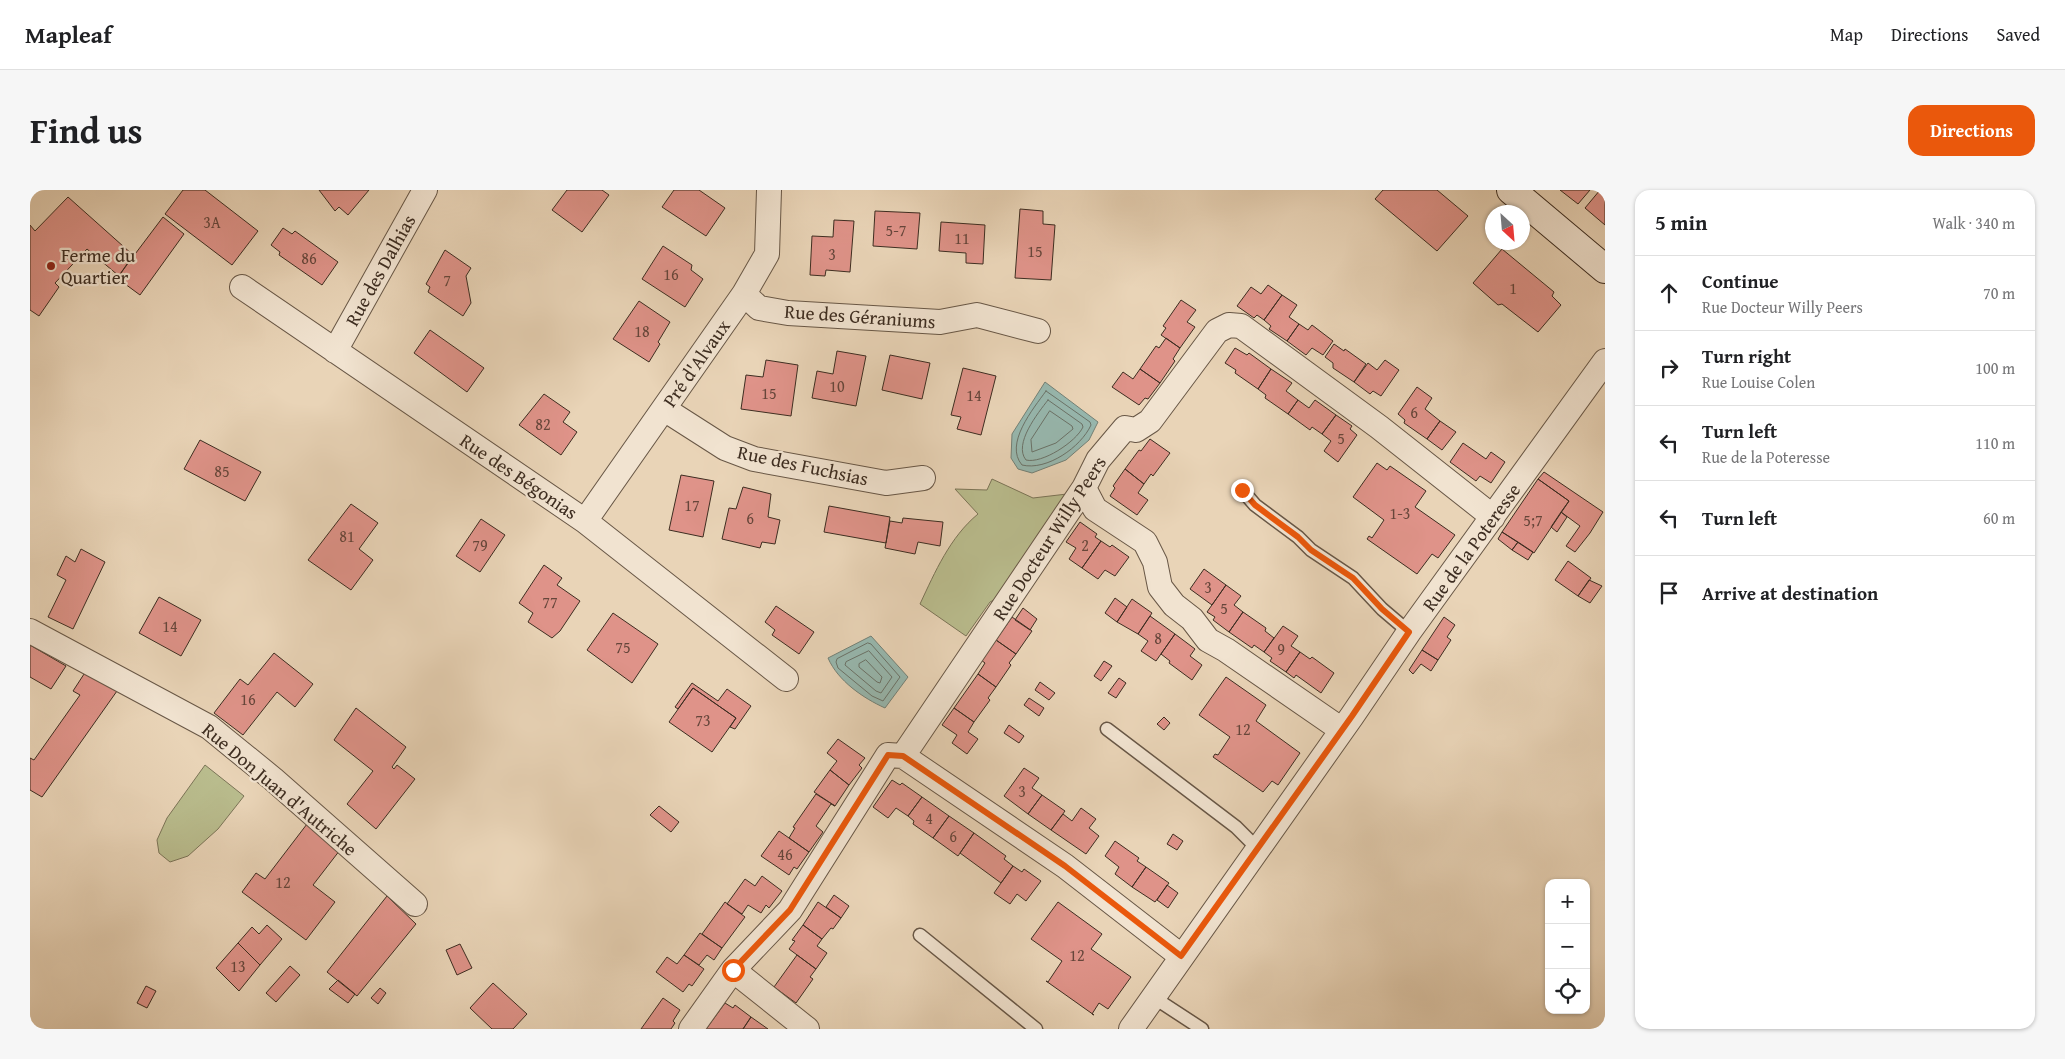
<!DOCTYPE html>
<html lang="en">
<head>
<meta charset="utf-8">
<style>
  :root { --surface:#fff; --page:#f6f6f6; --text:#202124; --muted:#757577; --line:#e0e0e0; --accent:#ea580c }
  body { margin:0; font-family:"Gentium Book Plus",serif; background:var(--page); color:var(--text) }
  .controls { position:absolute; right:15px; bottom:15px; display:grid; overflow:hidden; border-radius:10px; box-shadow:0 1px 4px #0004 }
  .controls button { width:45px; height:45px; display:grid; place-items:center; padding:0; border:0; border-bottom:1px solid var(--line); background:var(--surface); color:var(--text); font:25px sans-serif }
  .compass { position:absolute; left:1455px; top:15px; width:45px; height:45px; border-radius:50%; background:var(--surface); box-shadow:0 1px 4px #0004; rotate:154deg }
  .stop { position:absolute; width:15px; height:15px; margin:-11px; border:4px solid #ea580c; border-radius:50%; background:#fff }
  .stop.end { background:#ea580c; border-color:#fff; box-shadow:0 1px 5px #0008 }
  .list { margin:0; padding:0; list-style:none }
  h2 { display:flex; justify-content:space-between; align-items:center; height:65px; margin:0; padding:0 20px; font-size:21px }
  h2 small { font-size:16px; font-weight:400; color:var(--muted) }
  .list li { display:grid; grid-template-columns:32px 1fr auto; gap:15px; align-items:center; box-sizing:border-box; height:75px; padding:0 20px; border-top:1px solid var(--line) }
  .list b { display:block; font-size:19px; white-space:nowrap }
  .list p { margin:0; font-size:16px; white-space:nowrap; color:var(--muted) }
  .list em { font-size:16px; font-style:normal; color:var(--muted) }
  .icon { flex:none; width:28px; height:28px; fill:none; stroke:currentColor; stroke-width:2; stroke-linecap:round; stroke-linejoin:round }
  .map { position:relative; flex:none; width:1575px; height:839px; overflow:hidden; border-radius:15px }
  header { display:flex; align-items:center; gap:30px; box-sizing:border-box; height:70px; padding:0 25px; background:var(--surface); border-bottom:1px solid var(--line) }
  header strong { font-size:24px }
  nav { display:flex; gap:28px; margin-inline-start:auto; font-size:18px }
  .intro { display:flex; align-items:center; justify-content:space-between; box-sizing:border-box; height:120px; padding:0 30px }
  h1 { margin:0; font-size:35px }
  .button { padding:12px 22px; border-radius:15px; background:var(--accent); color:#fff; font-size:18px; font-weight:700 }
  main { display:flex; gap:30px; padding:0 30px }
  aside { flex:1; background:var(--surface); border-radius:15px; box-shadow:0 1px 4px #0004 }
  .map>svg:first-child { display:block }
  .green { fill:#b9bc8d; stroke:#7b7457 }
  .water { fill:#97b8af; stroke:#738076 }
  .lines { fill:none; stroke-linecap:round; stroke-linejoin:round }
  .shore { stroke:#6a7268; stroke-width:1 }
  .building { fill:#df9389; stroke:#3d2d21 }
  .lane-casing { stroke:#685746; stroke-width:15 }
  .street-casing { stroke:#685746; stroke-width:26 }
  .secondary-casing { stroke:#3d2d21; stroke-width:30 }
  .lane { stroke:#f1e3d0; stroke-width:12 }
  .street { stroke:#f1e3d0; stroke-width:24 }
  .secondary { stroke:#f1e3d0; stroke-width:28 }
  .route { stroke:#ea580c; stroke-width:6 }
  .poi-dot { fill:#8f2418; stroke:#f1e3d0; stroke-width:2 }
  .labels { text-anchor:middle; stroke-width:4.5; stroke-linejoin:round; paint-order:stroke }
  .number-label { font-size:16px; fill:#66463b }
  .poi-label { font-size:19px; fill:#3d2d21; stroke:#f1e3d0; text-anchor:start }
  .street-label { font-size:19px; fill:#3d2d21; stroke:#f1e3d0 }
</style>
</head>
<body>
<header>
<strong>Mapleaf</strong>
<nav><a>Map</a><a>Directions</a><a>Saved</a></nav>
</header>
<div class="intro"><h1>Find us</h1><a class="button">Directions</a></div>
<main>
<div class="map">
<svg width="1575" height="839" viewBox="0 0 1575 839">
  <rect width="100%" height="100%" fill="#e9d4b7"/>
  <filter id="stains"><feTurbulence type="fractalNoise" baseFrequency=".004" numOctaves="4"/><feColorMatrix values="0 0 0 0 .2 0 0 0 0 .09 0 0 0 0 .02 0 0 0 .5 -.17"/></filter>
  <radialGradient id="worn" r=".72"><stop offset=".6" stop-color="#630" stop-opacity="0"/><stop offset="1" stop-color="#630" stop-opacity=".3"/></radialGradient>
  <!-- green -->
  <path class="green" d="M962,289L1003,308L1037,304L966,409L960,412L936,446L890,414C905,382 920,347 948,324L925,299L957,300Z
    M175,575L214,606L188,639L158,666L140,672L129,663L127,650L137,628Z"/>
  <!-- water -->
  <path class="water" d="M1015,192L1068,232L1059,250L1036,270L1002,283L988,279L981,268L982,244Z
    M841,446L878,487L855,518C833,508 808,491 798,468Z"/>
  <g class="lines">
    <!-- shore -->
    <path class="shore" d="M1016,201L1060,232L1061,235C1051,257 1017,281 992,275C974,254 1003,219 1016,201Z
      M1018,210L1052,234L1053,237C1046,252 1012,274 996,270C983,254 1008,223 1018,210Z
      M1020,221L1042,236L1043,239L1026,253L1002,262L1001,250Z
      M838,453L841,454L870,487L853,511L842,506L808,478L806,472L807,469Z
      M839,461L862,487L851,503L846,501L815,475L816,472Z
      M836,470L852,487L850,493L847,492L829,477V474Z"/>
  </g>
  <!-- building -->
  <path class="building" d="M153,0H175L228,41L202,75L135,24Z
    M289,0H339L318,25L309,17L305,21Z
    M537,0H572L579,5L552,42L522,20Z
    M644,0H669L695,18L676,46L632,17Z
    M1353,0H1407L1438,26L1407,61L1345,9Z
    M1530,0H1560L1548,14Z
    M1570,0H1575V35L1555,18Z
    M38,7L103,65L89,86L57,59L25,93L29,97L9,126L0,120V35L5,41Z
    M990,19L1013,21V34L1025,35L1021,90L985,88Z
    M845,21L890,23L887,59L843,56Z
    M133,27L154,44L110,105L87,88Z
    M804,30L824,31L820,82L796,80L795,86L780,85L782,46L803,47Z
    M911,32L955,35L953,74L936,73V63L909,61Z
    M253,38L262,44L265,41L308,72L292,95L249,65L250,62L241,55Z
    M633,56L662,75L661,80L673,89L655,117L612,89Z
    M1472,59L1524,102L1522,106L1531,115L1508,142L1472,114L1468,115L1443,93Z
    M415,60L441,78L436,86L441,113L433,126L398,102L400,97L396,94Z
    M1238,95L1252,105L1234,130L1227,125L1224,128L1207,116L1221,97L1231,104Z
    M1252,105L1267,115L1259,127L1269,134L1257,151L1239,139L1241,136L1234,130Z
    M1151,110L1166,120L1157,132L1165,137L1150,158L1131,145L1136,138L1133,136Z
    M609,111L640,132L628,152L630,154L619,172L583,149Z
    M1269,134L1278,140L1282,135L1303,151L1293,165L1282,158L1276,165L1257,151Z
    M400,140L454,178L437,202L384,163Z
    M1136,148L1150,158L1143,169L1145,171L1130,193L1110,179L1126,156L1129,158Z
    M1304,154L1314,161L1315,159L1336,174L1324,192L1303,178V173L1295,167Z
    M1205,158L1217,165L1219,163L1241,179L1228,199L1205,183L1206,180L1195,173Z
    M807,161L836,166L826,216L782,208L787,181L803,184Z
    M860,165L900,173L892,209L852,200Z
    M736,170L768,175L761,226L711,219L716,185L733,187Z
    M1355,170L1369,180L1351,206L1343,201L1340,204L1324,192L1338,173L1347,180Z
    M933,178L966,186L951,245L927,239L931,227L921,225Z
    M1110,179L1130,193L1118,209L1115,208L1109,215L1082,197L1093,182L1103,189Z
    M1241,179L1262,193L1256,201L1268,210L1258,224L1235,208L1236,205L1228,199Z
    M1387,197L1402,208L1395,219L1410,231L1397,249L1374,233L1375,230L1368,224Z
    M514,204L540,222L533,232L547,242L531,265L489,235Z
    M1268,210L1279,218L1285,210L1306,225L1292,244L1282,237L1280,240L1258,224Z
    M1306,225L1322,236L1320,239L1327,245L1308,272L1294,261L1301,251L1292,244Z
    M1410,231L1426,242L1412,260L1397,249Z
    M1120,249L1140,263L1123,286L1121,284L1114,294L1095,279L1109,260L1111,261Z
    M170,250L231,282L215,311L154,279Z
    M1433,253L1456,269L1461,262L1475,272L1461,293L1450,286L1446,291L1420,272Z
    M1347,273L1357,280L1360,276L1396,301L1385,317L1425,345L1408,368L1402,364L1387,384L1337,349L1339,346L1342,348L1354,330L1323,307Z
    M1095,279L1114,294L1108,303L1118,310L1107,325L1080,306L1085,298L1083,296Z
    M1514,282L1573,322L1560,343L1545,362L1536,356L1550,336L1531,322L1539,311L1508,289Z
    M651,285L684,291L673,347L639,340Z
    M1508,289L1539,311L1504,363L1472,342Z
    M713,297L741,304L738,327L750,330L745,354L732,352L730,358L692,349L699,318L706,319Z
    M321,314L348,333L329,359L343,370L321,400L278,370Z
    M799,316L860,327L856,353L794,342Z
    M1531,322L1537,327L1527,342L1521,337Z
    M873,328L913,332L910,356L888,352L885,364L855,358L860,331L872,333Z
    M451,329L475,345L450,382L426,366Z
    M1050,332L1067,344L1065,347L1071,351L1052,378L1039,369L1046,358L1036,352Z
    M1472,342L1488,352L1482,360L1468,349Z
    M1071,351L1080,357L1082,355L1099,367L1085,386L1075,380L1068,389L1052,378Z
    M1488,352L1503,362L1498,370L1482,360Z
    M51,359L75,372L43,439L18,427L36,390L27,385L36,366L45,372Z
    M1538,371L1561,388L1548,406L1525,390Z
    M514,375L532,388L527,395L550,411L530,441L522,448L498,432L503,423L489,413Z
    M1174,379L1196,395L1182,415L1160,399Z
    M1559,390L1572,396L1560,413L1548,406Z
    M1196,395L1211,406L1204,415L1213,422L1199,442L1183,430L1185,427L1177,422Z
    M129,407L171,430L151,466L109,443Z
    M1085,408L1097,417L1087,432L1075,423Z
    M1102,409L1122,423L1108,444L1087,432Z
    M746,416L784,442L769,464L742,445L745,440L735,432Z
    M993,418L1007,429L1000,440L985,430Z
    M1213,422L1236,438L1235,441L1244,448L1234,462L1224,455L1222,458L1199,442Z
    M583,423L628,454L602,493L557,460Z
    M1120,426L1145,444L1126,471L1111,461L1118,451L1108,444Z
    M982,427L1002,441L986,464L966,450Z
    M1414,427L1425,435L1417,447L1421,450L1408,470L1392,460Z
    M1253,436L1268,446L1261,456L1270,462L1256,482L1240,471L1242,468L1234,462Z
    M1145,444L1165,459L1160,466L1172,475L1162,490L1139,473L1140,471L1131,464Z
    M966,450L986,464L979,473L981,475L966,497L948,484L955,473L951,470Z
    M0,455L36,476L21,499L0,487Z
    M1392,460L1408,470L1401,481L1391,474L1383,484L1379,480Z
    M1270,462L1280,469L1282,467L1304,483L1291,503L1266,485L1264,488L1256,482Z
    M244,463L283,494L265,517L247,502L213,545L184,523L210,489L218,495Z
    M1074,471L1082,476L1071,491L1064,486Z
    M56,481L87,501L12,607L0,600V568L4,570L50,505L43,501Z
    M948,484L966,497L958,508L960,510L944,532L924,518Z
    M1196,487L1236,515L1226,531L1270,563L1248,595L1242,591L1233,602L1183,567L1185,564L1188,565L1200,547L1169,525Z
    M1089,488L1096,493L1086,508L1078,503Z
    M1010,492L1025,503L1019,510L1005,500Z
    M662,493L688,511L697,499L721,516L705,539L700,537L706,528L663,498L648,519L645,517Z
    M663,498L706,528L682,562L639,532Z
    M999,508L1014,518L1009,526L994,515Z
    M326,518L376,557L362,577L364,579L367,575L385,589L346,639L317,614L343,581L304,550Z
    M924,518L944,532L938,542L948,549L937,564L922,553L927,545L912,535Z
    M1134,527L1140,533L1134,540L1127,534Z
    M979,535L994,546L989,553L974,543Z
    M808,549L835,568L829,575L832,578L819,595L800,580L807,571L797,563Z
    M994,578L1009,588L1002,598L1012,605L998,624L974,606Z
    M800,580L819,595L805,616L784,602Z
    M862,590L870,595L872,593L892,607L878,626L866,618L858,628L843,617Z
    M786,604L805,616L801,614L786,636L793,642L779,662L759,648L765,638L763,637Z
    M1012,605L1035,621L1021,640L998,624Z
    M892,607L919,626L903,648L883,634L884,631L878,626Z
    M629,616L649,632L641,642L620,625Z
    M1051,618L1066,629L1059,638L1069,646L1056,664L1021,640L1033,624L1042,631Z
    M919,626L944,643L928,666L903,648Z
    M277,634L310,660L283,695L305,712L276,750L212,702L226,683L235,689Z
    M749,641L779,662L767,679L764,677L759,685L731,666Z
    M944,643L976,666L974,669L983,676L971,693L930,663Z
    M1143,644L1153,651L1147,660L1137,654Z
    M1085,651L1109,668L1107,671L1116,677L1102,697L1085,684L1089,677L1075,666Z
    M983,676L992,682L994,679L1011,691L996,711L987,704L980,714L964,703Z
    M1116,677L1139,693L1125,712L1102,697Z
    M732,686L752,701L739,718L736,715L731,723L718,715L712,724L697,714L715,689L725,696Z
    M1137,695L1148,703L1138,718L1127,710Z
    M804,705L819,716L811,728L796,717Z
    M357,706L386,734L327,806L297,782Z
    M695,712L715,727L692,758L672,744Z
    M788,712L811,728L803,739L801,738L792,749L773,735Z
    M1028,712L1072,744L1061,759L1101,787L1078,819L1069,813L1062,824L1064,825L1016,791L1018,792L1032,771L1001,749Z
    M237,735L252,749L230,775L208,753L222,737L229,744Z
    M773,735L792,749L787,756L797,763L786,779L759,759L765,751L762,750Z
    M670,743L692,758L684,770L677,765L669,775L654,765Z
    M208,753L230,775L209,801L186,778Z
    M430,754L442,778L427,785L416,760Z
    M654,765L674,779L662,796L659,794L653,802L626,782L637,767L647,774Z
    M767,765L786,779L780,787L783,789L766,813L744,797Z
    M260,776L270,785L246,812L236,803Z
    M308,790L325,804L318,813L299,799Z
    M463,793L497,824L483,839H462L440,818Z
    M116,796L126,801L117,818L107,813Z
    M350,798L356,803L348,814L341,808Z
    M633,808L650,820L643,831L645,833L641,839H611Z
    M695,813L703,818L705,815L721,827L713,839H676Z
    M721,827L738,839H713Z"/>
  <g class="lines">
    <!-- lane casing -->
    <g class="lane-casing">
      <path id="lane" d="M1212,300L1225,315L1268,347L1281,360L1323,388L1352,419L1379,442
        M1077,539L1206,637L1228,659
        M890,745L1006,839
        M1123,807L1172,839"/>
    </g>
    <!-- street casing -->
    <g class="street-casing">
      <path id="street" d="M212,97L555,331L756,489
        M714,104L729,118L758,123L910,132L947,125L1008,141
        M305,161L395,0
        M634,219L695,258L724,269L856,293L893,288
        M1054,298L1065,319L1115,352L1125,372L1130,397L1144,415L1162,429L1178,450L1196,460L1312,540
        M555,331L714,104L737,64L739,0
        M0,441L179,537L243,589L385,714
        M873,566L1054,298L1068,270L1095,238L1106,240L1120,231L1187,141L1199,135L1211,136L1349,237L1463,327
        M873,566L1035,676L1151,766
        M703,780L777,839
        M661,839L703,780L760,720L858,565L873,566
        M1101,839L1322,526L1379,442L1575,171"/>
    </g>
    <!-- secondary casing -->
    <g class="secondary-casing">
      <path id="secondary" d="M1481,0L1575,79"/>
    </g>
    <!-- lane -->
    <use href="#lane" class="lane"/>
    <!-- street -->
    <use href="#street" class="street"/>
    <!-- secondary -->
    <use href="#secondary" class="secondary"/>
  </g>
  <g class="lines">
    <!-- route -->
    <path class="route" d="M703,780L760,720L858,565L873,566L1035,676L1151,766L1322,526L1379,442L1352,419L1323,388L1281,360L1268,347L1225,315L1212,300"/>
  </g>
  <!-- markers -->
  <circle class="poi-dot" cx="21" cy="76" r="5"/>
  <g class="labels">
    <!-- number labels -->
    <g class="number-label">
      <text x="182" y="38">3A</text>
      <text x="866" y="46">5-7</text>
      <text x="932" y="54">11</text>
      <text x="1005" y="67">15</text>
      <text x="802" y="70">3</text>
      <text x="279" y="74">86</text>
      <text x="641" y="90">16</text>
      <text x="417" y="96">7</text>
      <text x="1483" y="104">1</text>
      <text x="612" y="147">18</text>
      <text x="807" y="202">10</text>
      <text x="739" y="209">15</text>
      <text x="944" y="211">14</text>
      <text x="1384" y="228">6</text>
      <text x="513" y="240">82</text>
      <text x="1311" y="254">5</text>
      <text x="192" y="287">85</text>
      <text x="662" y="321">17</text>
      <text x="1370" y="329">1-3</text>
      <text x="720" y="334">6</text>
      <text x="1503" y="336">5;7</text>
      <text x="317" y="352">81</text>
      <text x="450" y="361">79</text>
      <text x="1055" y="361">2</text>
      <text x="1178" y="403">3</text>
      <text x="520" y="418">77</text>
      <text x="1194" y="424">5</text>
      <text x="140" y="442">14</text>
      <text x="1128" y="454">8</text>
      <text x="593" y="463">75</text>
      <text x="1251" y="465">9</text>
      <text x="218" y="515">16</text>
      <text x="673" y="536">73</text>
      <text x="1213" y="545">12</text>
      <text x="992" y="607">3</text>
      <text x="899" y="634">4</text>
      <text x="923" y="652">6</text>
      <text x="755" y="670">46</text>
      <text x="253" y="698">12</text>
      <text x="1047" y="771">12</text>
      <text x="208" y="782">13</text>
    </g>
    <!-- poi labels -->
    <g class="poi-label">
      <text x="31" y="72">Ferme du<tspan x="31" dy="22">Quartier</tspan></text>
    </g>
    <!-- street labels -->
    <g class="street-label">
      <text transform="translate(350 80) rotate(-61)" y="7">Rue des Dalhias</text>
      <text transform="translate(830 126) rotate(4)" y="7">Rue des Géraniums</text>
      <text transform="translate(666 173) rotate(-55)" y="7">Pré d'Alvaux</text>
      <text transform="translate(773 275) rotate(12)" y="7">Rue des Fuchsias</text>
      <text transform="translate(489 286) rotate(34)" y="7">Rue des Bégonias</text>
      <text transform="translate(1019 348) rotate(-57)" y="7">Rue Docteur Willy Peers</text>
      <text transform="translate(1441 357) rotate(-54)" y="7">Rue de la Poteresse</text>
      <text transform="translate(250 599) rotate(40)" y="7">Rue Don Juan d'Autriche</text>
    </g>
  </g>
  <rect width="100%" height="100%" filter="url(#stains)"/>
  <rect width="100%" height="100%" fill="url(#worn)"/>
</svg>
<div class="controls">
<button>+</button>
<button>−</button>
<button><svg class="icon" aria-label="locate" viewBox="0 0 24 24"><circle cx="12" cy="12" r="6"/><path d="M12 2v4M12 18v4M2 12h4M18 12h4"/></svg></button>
</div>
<svg class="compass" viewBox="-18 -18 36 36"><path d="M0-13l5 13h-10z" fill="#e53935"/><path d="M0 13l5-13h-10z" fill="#757577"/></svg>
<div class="stop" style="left:703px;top:780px"></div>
<div class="stop end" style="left:1212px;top:300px"></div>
</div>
<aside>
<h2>5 min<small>Walk · 340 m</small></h2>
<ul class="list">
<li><svg class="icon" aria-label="ahead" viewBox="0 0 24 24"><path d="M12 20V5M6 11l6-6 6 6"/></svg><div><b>Continue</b><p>Rue Docteur Willy Peers</p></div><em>70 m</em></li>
<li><svg class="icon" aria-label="right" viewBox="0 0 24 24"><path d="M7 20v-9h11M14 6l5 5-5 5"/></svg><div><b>Turn right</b><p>Rue Louise Colen</p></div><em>100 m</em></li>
<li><svg class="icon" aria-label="left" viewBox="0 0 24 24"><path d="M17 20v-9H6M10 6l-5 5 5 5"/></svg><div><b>Turn left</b><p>Rue de la Poteresse</p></div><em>110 m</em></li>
<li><svg class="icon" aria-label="left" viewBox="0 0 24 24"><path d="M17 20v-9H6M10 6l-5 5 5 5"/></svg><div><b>Turn left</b></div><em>60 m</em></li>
<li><svg class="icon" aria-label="arrive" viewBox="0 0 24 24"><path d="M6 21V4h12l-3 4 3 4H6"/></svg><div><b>Arrive at destination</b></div></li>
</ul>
</aside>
</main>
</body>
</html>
